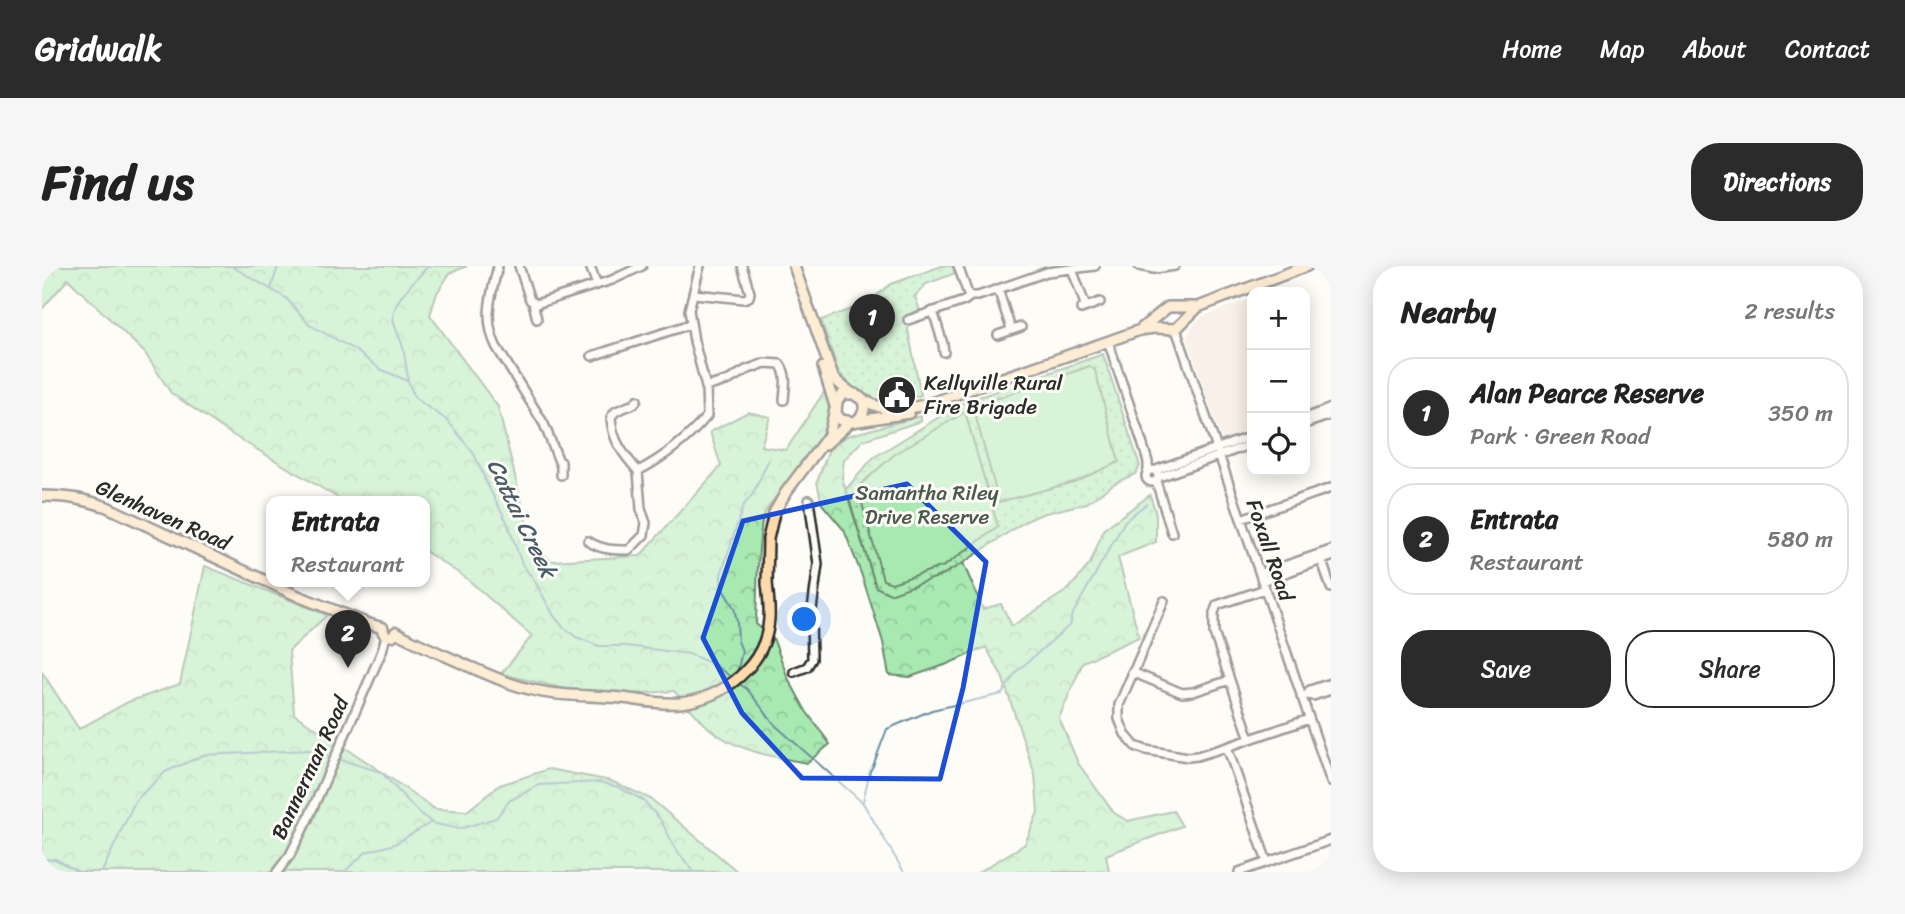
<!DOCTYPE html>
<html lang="en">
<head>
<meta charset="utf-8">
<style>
  :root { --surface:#fff; --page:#f6f6f6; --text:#222; --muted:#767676; --line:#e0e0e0; --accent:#2b2b2b }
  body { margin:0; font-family:Sriracha,sans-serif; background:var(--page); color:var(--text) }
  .controls { position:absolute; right:21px; top:21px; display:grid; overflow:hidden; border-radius:14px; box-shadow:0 4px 18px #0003 }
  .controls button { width:63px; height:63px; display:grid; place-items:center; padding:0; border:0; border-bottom:2px solid var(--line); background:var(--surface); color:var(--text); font:35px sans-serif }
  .you { position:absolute; left:763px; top:354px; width:24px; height:24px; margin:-18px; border:5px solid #fff; border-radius:50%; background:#1a73e8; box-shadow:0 0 0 10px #1a73e833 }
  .badge { display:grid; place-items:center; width:46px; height:46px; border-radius:50%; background:var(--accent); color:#fff; font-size:23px; font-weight:700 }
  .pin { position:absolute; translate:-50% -58px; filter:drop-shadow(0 2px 4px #0008) }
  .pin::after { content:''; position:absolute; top:37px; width:24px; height:21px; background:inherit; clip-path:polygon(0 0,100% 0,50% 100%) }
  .popup { position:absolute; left:224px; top:230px; width:164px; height:91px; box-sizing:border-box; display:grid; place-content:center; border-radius:14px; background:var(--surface); filter:drop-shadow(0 2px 5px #0005); font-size:23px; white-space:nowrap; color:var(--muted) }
  .popup b { font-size:26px; color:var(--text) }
  .popup::after { content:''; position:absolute; left:50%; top:100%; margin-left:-14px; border:14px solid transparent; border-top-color:var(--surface) }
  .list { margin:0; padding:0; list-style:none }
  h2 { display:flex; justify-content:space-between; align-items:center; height:91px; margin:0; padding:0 28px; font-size:30px }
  h2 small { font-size:23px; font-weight:400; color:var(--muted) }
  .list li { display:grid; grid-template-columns:46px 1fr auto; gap:21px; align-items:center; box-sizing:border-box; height:112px; margin:0 14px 14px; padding:0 14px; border:2px solid var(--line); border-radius:28px }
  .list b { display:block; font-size:26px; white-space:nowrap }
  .list p { margin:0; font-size:23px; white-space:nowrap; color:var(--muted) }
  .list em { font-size:23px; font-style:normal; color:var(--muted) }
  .actions { display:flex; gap:14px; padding:21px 28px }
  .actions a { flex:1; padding:16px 0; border:2px solid var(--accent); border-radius:28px; text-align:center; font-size:24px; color:var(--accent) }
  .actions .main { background:var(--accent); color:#fff }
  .icon { flex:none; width:38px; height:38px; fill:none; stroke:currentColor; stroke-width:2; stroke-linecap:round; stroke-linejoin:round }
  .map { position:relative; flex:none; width:1289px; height:606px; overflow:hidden; border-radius:28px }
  header { display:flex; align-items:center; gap:42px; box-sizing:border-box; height:98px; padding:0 35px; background:var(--accent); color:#fff }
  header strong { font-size:33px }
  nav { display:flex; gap:38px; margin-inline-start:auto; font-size:24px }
  .intro { display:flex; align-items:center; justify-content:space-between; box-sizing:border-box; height:168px; padding:0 42px }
  h1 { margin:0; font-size:49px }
  .button { padding:18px 32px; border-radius:28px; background:var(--accent); color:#fff; font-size:24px; font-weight:700 }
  main { display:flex; gap:42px; padding:0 42px }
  aside { flex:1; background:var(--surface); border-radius:28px; box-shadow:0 4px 18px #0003 }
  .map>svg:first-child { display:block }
  .built { fill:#f3e2d8 }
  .forest { fill:url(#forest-crowns); stroke:#6a8a6e; stroke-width:2 }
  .park { fill:url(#park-dots); stroke:#6a8a6e; stroke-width:2 }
  .garden { fill:#a8e8b1; stroke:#6a8a6e; stroke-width:2 }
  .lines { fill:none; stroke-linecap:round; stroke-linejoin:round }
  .stream { stroke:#688fa2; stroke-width:2 }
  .minor-casing { stroke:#2b2b2b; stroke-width:12 }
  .major-casing { stroke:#2b2b2b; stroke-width:14 }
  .minor { stroke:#fdfcf7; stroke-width:7 }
  .major { stroke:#fedbac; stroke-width:9 }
  .marked { fill:none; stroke:#1d4ed8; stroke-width:5; stroke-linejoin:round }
  .labels { text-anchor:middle; stroke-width:6; stroke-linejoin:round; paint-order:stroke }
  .poi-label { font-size:21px; fill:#2b2b2b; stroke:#fdfcf7; text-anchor:start }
  .park-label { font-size:21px; fill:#4a5a4c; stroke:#fdfcf7 }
  .street-label { font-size:21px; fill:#2b2b2b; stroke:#fdfcf7 }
  .water-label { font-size:23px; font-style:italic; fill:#4a5d67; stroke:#fdfcf7 }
</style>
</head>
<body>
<header>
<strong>Gridwalk</strong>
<nav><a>Home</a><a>Map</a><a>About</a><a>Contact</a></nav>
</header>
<div class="intro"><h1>Find us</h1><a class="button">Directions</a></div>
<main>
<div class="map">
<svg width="1289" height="606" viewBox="0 0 1289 606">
  <defs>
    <pattern id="forest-crowns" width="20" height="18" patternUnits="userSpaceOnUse" patternTransform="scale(1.75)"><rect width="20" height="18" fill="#a8e8b1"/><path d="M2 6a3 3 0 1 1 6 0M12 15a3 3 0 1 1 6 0" fill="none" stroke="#91c798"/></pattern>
    <pattern id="park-dots" width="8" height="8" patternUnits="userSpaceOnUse" patternTransform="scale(1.75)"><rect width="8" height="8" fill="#a8e8b1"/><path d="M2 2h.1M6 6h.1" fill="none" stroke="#91c798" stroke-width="1.8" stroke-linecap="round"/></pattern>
  </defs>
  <rect width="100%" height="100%" fill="#fdfcf7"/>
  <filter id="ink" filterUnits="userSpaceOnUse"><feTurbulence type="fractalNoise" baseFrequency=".0143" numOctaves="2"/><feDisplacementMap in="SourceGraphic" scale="14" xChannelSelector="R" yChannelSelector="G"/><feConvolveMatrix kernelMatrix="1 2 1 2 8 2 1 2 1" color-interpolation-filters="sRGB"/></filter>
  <g filter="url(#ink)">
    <!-- built -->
    <path class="built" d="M1210,32V164L1183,174L1179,172L1146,74V69L1151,59L1160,51Z"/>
    <!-- forest -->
    <path class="forest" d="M0,0H425L408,7L395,27L388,49L456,141L489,275L509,295L598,290L679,200L668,166L706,146L728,151L719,180L744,184L782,126C805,166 736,217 721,251C719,257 719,266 718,272C715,301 715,330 714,358L731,372L746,412L764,445L788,478L765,497C732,491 693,485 667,462C655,451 644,437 632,425L589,428L524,423L459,408L490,370L424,312L383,285V236H303L189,168L129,127L103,87L26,13L0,43Z
      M879,150V155L821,174L802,194L800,212L834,321L898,310L921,297L941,343L959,338L970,360L1027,323L1048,298L1062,263L1108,229L1114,248V276L1076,291L1097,371L1041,396L1017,452L1036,497L1072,547L1086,555L1131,545L1140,560L1064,589L1067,606H937L983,578L996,546L993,509L960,410L944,381L903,399L868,411L847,409L841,376L820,310L802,264L780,238L775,216L787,183L805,170Z
      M163,300L285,349L247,385L252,448L325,496L393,543L425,545L458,519L507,503L569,515L609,533L696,606H0V406L37,463L86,436L138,418Z"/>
    <!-- park -->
    <path class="park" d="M900,0H911L914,7L884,18L873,30L878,45L870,48L866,64L879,129L867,133L861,118L843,125L847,137L829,134L820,125L812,122L797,107L779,54L815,41L833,31L849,18Z
      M1061,88L1098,200L1093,208L1073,217L1045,237L1000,248L982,256L921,297L898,310L848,328L834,321L804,223L831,192L920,137Z"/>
    <!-- garden -->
    <path class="garden" d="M1048,100L1053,104L1077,196L1032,216L957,236L931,141Z
      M923,146L956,261L902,300L850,317L841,314L818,230L819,218L854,187Z"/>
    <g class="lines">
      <!-- stream -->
      <path class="stream" d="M189,0L244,32L268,59L313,84L338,103L366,115L373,132L406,155L432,188L446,220L465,256L480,298L491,312L512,350L521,361L534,371L557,380H585L647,388L671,398L689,411
        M229,23L236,0
        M366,114C365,104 363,95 362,86C359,65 343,57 357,34C364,22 377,11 386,0
        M695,407L700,385L696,375L695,356L692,342L679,320V309L701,240L711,228L727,193
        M696,417L705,423L734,460L821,537L862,606
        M296,493L339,506L372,542L390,557L417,563L454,552L467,535L497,519L558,516L576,521L601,534L618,553L635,585L652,606
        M821,535L828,505L831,500L845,463L890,444L960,428L974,406L1029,358V351L1083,255L1104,238
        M0,594L13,593L37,606
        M60,606L93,535L123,506L162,489L267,484L291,491
        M302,606L324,586L353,578L388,557"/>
      <!-- minor casing -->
      <g class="minor-casing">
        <path id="minor" d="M456,0C449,29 441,52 454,80L502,158L518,198
          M477,0L488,34L494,38L570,14L600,0
          M548,0L555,19
          M916,0L926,28L929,30H936L1005,6L1053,0
          M1097,0L1112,3L1133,0
          M1030,3L1044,41
          M956,23L969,63
          M652,28L702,33L707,31L708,27L700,0
          M491,37L495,53
          M1039,43L1058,36
          M891,45L901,78L902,86
          M866,54L922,35L929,30
          M1134,63L1289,516
          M956,69L979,61
          M1066,75L1100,176L1106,196V205
          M550,90L649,58
          M664,121L687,114L704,104L723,97L738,98C746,109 743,121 742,134
          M595,134L592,138L574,145L569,151C570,174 581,188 596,205
          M1263,152L1289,142
          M1263,158L1289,149
          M519,196V209
          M1104 210a6 6 0 1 1 12 0a6 6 0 1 1-12 0Z
          M1114,204L1210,170
          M596,205C621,192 647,172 665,150L664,121L652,75L647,44L658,0
          M1117,211L1210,178
          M1114,215L1130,267
          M1199,253L1289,222
          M546,275C559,284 572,284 587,284L602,269L604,257L599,243L596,205
          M1279,292L1289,322
          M1218,308L1289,284
          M1220,315L1289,291
          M1122,335L1077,439V453L1083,468L1093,480L1104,484L1146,491L1155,490L1185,481L1267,453
          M752,406L765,401L770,393L769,351L776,298L767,234
          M1090,406L1140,427L1151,426L1188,414
          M1265,429L1268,424L1289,417
          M1259,431L1265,429L1271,430L1289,424
          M1208,473L1172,367V347L1175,339L1223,323
          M1185,481L1225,596
          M235,606L248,589L266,553L340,385L344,370
          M1197,606L1289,574"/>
      </g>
      <!-- major casing -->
      <g class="major-casing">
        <path id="major" d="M752,0L791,111C803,125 828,140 846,143C871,147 916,127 940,119C993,101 1045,83 1098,64L1112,62L1134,63L1156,41
          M1100,62L1126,41H1156L1265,0
          M781,101L793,140
          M813,128H801L795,135L794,147L799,154L810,156L867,147
          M814,155C823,149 825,139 818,131
          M784,178L808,156
          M0,230C25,230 42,233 65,241L256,330L324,357L341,362
          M725,319L726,273L732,247L744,226L787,169L793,143
          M341,362V366L344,370H350L354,366
          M354,366C377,379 402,389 426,400C449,410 471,420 496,425C523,431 552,429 580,432C599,434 619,439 638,437C682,432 724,399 727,353C728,341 726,328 725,316"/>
      </g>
      <!-- minor -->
      <use href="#minor" class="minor"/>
      <!-- major -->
      <use href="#major" class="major"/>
    </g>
  </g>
  <!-- marked area -->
  <path d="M0 0H1289V606H0ZM865,218L944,296L921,422L898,513L760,512L700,447L661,372L701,255Z" fill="#fdfcf7" fill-opacity=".55" fill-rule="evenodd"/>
  <path class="marked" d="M865,218L944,296L921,422L898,513L760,512L700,447L661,372L701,255Z"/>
  <!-- icons -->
  <defs>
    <g id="civic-disc" transform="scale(2.0125)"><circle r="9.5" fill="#2b2b2b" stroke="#fdfcf7"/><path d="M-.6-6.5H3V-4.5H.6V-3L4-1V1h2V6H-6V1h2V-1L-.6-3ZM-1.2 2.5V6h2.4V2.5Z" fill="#fff"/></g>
  </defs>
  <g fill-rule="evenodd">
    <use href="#civic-disc" x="855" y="129"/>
  </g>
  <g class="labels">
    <!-- poi labels -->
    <g class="poi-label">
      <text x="882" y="124">Kellyville Rural<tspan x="882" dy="24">Fire Brigade</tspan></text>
    </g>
    <!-- park labels -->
    <g class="park-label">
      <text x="885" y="234">Samantha Riley<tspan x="885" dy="24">Drive Reserve</tspan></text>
    </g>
    <!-- street labels -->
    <g class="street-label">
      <text transform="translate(121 249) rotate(24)" y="7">Glenhaven Road</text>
      <text transform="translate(1228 284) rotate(71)" y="7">Foxall Road</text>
      <text transform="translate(268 502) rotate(-65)" y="7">Bannerman Road</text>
    </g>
    <!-- water labels -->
    <g class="water-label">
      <text transform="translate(480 252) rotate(64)" y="8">Cattai Creek</text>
    </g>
  </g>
</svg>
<div class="controls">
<button>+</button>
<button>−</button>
<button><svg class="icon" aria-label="locate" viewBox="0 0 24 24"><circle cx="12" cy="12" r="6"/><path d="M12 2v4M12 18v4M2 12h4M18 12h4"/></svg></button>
</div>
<div class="you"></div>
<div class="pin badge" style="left:830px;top:86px">1</div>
<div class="pin badge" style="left:306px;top:402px">2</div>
<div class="popup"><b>Entrata</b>Restaurant</div>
</div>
<aside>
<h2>Nearby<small>2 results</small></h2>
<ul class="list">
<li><span class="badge">1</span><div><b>Alan Pearce Reserve</b><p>Park · Green Road</p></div><em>350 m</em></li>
<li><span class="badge">2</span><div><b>Entrata</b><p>Restaurant</p></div><em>580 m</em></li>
</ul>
<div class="actions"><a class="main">Save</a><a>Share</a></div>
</aside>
</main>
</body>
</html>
